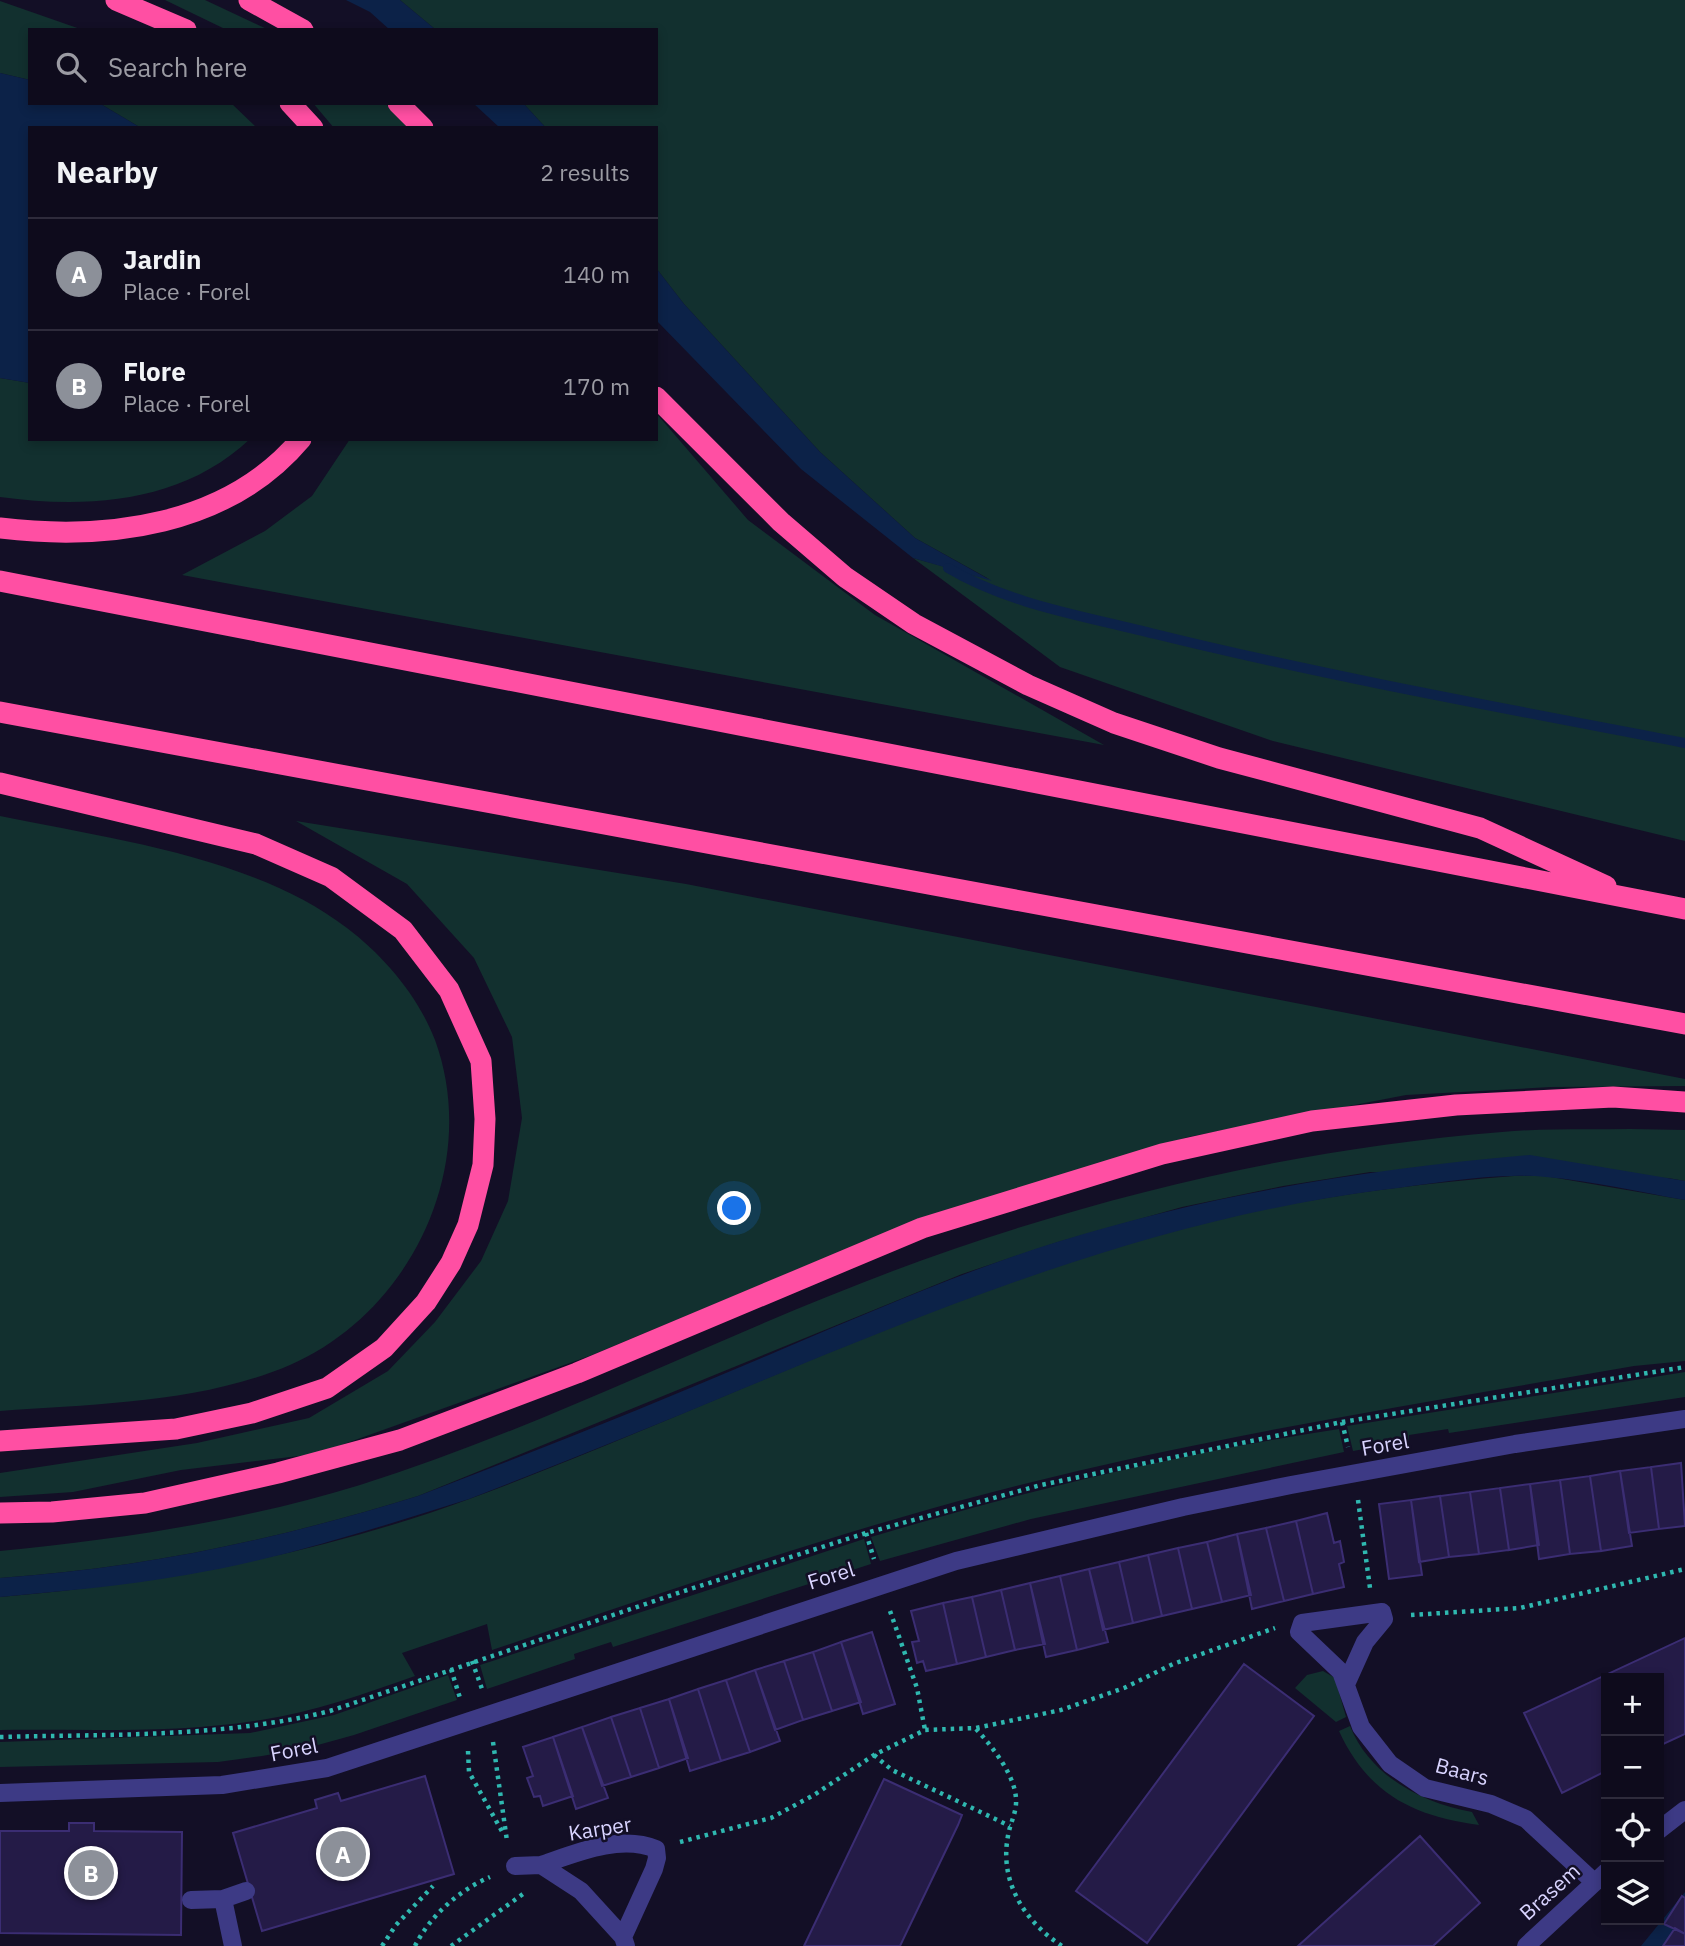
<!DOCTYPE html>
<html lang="en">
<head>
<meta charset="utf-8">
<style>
  :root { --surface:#0e0b1c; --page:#171425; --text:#f1f3f6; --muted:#9b9ba3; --line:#2e2b3b; --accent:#8c9099 }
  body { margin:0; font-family:"IBM Plex Sans",sans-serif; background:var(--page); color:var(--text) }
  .controls { position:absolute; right:21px; bottom:21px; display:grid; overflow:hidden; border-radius:0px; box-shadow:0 4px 10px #0003 }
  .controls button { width:63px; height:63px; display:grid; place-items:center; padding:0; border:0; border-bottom:2px solid var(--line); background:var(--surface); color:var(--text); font:35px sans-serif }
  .you { position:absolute; left:735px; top:1209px; width:24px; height:24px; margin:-18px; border:5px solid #fff; border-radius:50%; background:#1a73e8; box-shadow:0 0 0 10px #1a73e833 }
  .badge { display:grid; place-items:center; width:46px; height:46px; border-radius:50%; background:var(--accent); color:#fff; font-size:23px; font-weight:700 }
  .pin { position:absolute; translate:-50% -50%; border:4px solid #fff; box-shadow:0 2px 7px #0006 }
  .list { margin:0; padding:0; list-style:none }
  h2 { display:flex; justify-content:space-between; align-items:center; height:91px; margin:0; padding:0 28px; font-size:30px }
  h2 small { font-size:23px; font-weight:400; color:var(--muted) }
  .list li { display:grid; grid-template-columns:46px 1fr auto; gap:21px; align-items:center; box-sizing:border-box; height:112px; padding:0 28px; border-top:2px solid var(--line) }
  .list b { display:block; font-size:26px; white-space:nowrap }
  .list p { margin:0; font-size:23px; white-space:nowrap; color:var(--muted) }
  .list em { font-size:23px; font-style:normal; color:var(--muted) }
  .icon { flex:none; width:38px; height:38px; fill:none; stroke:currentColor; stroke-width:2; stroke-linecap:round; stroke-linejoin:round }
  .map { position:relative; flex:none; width:1685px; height:1946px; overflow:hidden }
  .search { position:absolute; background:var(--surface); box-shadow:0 4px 10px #0003; left:28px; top:28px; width:630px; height:77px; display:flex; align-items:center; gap:18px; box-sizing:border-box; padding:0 24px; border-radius:0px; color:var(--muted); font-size:26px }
  .panel { position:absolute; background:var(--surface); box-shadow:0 4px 10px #0003; left:28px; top:126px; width:630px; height:315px; border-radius:0px }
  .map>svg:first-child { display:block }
  .green { fill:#12302f }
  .water { fill:#0c2248 }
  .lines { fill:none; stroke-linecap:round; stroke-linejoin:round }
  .stream { stroke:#0c2248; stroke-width:10 }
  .building { fill:#241b47; stroke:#3b2d73; stroke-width:2 }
  .path { stroke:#2fb8b0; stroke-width:4.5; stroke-dasharray:3.5 5; stroke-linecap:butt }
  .minor { stroke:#3d3a85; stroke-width:18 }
  .highway { stroke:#ff4fa3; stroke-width:21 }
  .labels { text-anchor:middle; stroke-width:5; stroke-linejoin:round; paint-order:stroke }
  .street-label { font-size:21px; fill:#d9d4ff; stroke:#130f26 }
</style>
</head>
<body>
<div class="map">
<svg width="1685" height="1946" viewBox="0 0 1685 1946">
  <rect width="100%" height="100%" fill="#130f26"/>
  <!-- green -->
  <path class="green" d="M165,0H205L269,30H227Z
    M400,0H1685V841L1273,741L1060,667L913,558L989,579L915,538L820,452L684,304L656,268V128H546L523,103H656V30H436Z
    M0,1L83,30H30V80L0,73Z
    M99,103H231L257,128H141Z
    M313,103H385L410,128H334Z
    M0,378L30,383V439H250C182,503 88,509 0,497Z
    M656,413L748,520L875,615L1104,745L182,575L265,531L312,496L350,439H656Z
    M0,816C111,839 255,857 347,928C384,956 418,996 435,1040C481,1166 411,1312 290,1365C201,1403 96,1404 0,1411Z
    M296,821L686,884L1685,1079V1086L1551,1087L1406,1095L1188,1137L921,1218L592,1355L316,1454L181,1470L73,1492L0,1497V1473L197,1443L309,1418L388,1371L435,1322L481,1261L508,1201L522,1118L512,1037L474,958L407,884Z
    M1630,1129L1685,1130V1181L1668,1178L1370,1172L1283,1186L1182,1207L1058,1242L962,1274L418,1496C279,1539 145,1568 0,1578V1551C122,1539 243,1521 360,1485C563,1421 752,1318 954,1249C1132,1188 1314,1147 1502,1132C1545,1128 1588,1130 1630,1129Z
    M1514,1176H1545L1685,1200V1361L1634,1366C1418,1404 1201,1437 989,1493C821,1537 656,1595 492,1650L487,1624L402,1653L415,1676C364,1694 314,1712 261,1720C176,1734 86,1729 0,1730V1597C161,1583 321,1554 472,1498C693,1416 905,1309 1131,1242C1255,1205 1385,1186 1514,1176Z
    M1685,1372V1397L1449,1433L1448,1429L1409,1435V1441L1353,1451L1347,1426Z
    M1339,1429L1344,1452L1031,1519L880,1561L871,1537C1024,1491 1181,1453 1339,1429Z
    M864,1539L871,1564L613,1647L611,1642L574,1654L575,1659L487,1689L480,1665Z
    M1323,1671L1335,1678L1346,1717L1336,1722L1295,1688L1307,1675Z
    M448,1675L457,1700L354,1735L307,1748L262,1756L218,1762L0,1767V1742L250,1733L334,1715Z
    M1350,1726C1370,1776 1422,1803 1472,1812L1479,1825C1413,1816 1368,1794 1339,1731Z"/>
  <!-- water -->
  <path class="water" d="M346,0H400L436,30H390L370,12Z
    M0,73L30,80V103H99L141,128H30V383L0,378Z
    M473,103H523L546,128H500Z
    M656,268L684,304L820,452L915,538L992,581L913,558L801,469L656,320Z
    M1530,1155L1685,1181V1200C1639,1192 1593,1181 1546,1177C1492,1172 1435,1184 1381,1190C1153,1220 952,1302 742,1389C652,1427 561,1463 469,1499C376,1528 282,1559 186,1575C124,1586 62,1591 0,1597V1578C145,1568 279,1539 418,1496C539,1450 659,1402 778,1351C870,1312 961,1272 1057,1242C1211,1194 1369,1169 1530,1155Z
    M1685,1892V1946H1641Z"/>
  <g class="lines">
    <!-- stream -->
    <path class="stream" d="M948,568C1010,605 1085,616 1155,634C1330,677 1508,709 1685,743"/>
  </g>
  <!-- building -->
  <path class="building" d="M1681,1463L1685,1526L1659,1529L1651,1467Z
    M1651,1467L1659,1529L1629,1533L1620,1471Z
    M1620,1471L1632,1546L1601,1551L1590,1476Z
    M1590,1476L1601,1551L1570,1554L1560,1480Z
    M1560,1480L1570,1554L1539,1559L1530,1484Z
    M1530,1484L1539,1545L1509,1550L1500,1488Z
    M1500,1488L1509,1550L1479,1554L1470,1492Z
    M1470,1492L1479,1554L1449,1557L1440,1496Z
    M1440,1496L1449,1557L1419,1562L1411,1500Z
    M1411,1500L1422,1575L1389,1579L1379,1504Z
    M1327,1513L1334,1543L1340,1541L1344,1562L1339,1564L1344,1587L1313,1594L1296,1521Z
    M1296,1521L1313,1594L1284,1601L1266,1528Z
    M1266,1528L1284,1601L1252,1609L1237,1534Z
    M1237,1534L1251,1595L1222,1602L1207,1542Z
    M1207,1542L1222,1602L1192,1609L1178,1548Z
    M1178,1548L1192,1609L1162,1616L1148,1555Z
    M1148,1555L1162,1616L1133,1623L1119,1562Z
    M1119,1562L1133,1623L1103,1630L1089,1569Z
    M1089,1569L1108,1642L1077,1650L1060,1576Z
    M1060,1576L1077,1650L1046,1657L1030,1583Z
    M1030,1583L1045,1644L1015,1650L1001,1590Z
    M1001,1590L1015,1650L986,1657L972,1597Z
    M972,1597L986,1657L957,1664L943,1603Z
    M943,1603L957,1664L926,1671L923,1661L917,1663L912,1642L919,1641L911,1611Z
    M872,1632L895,1704L863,1714L841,1642Z
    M1685,1638V1734L1659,1746V1678H1606V1771L1562,1793L1524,1713Z
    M841,1642L861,1702L832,1711L813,1652Z
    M813,1652L832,1711L803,1720L784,1661Z
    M784,1661L803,1720L775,1730L755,1670Z
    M1244,1664L1314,1716L1147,1943L1076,1891Z
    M755,1670L780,1741L750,1752L726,1680Z
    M726,1680L750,1752L721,1761L698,1689Z
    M698,1689L721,1761L690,1771L669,1699Z
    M669,1699L688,1758L659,1768L640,1708Z
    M640,1708L659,1768L631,1777L611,1717Z
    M611,1717L631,1777L602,1786L582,1727Z
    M582,1727L608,1798L576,1809L553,1737Z
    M553,1737L573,1796L543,1806L540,1796L534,1797L527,1778L533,1776L523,1747Z
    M425,1776L454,1874L262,1931L233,1833L317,1808L315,1800L338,1793L341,1801Z
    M884,1779L962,1815L958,1825L900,1946H804Z
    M69,1823H94V1831L182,1832L181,1935L0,1933V1831H69Z
    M1420,1836L1480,1903L1433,1946H1298Z
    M1682,1896L1685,1898V1934L1664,1924Z
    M1675,1928L1685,1934V1946H1663Z"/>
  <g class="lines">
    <!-- path -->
    <path class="path" d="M1342,1422L1348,1447
      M1358,1500L1370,1588
      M866,1533L874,1559
      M890,1611L917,1688L925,1730
      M1411,1615L1520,1608L1685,1569
      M472,1661L482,1689
      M451,1669L460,1698
      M976,1729C992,1746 1015,1775 1016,1799C1017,1812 1010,1823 1008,1836C999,1882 1025,1922 1062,1946
      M0,1737C110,1734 223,1738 330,1711L681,1592L866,1533L1041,1485L1342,1422L1685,1367
      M493,1742L507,1841
      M468,1751L469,1772L504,1835
      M874,1755L892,1770L1010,1826
      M680,1842L771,1818L814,1795L874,1755L925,1730L976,1728L1061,1710L1124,1688L1173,1664L1275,1628
      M382,1946L396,1925L433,1886
      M415,1946C430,1916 459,1890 490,1877
      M451,1946L523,1894"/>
    <!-- minor -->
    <path class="minor" d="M1347,1682L1365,1642L1384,1619L1382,1612L1302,1623L1299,1632L1341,1672L1361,1727L1390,1764L1425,1788L1491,1804L1526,1819L1594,1882
      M0,1793L222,1785L327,1768L956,1561L1183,1507L1291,1485L1515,1444L1685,1419
      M1659,1830L1685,1810
      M515,1866L541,1865
      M191,1900L223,1899
      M623,1937L654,1869L657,1858L656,1849C620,1834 576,1853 541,1865L581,1891L623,1937L626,1946
      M233,1946L223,1899L246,1891
      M1526,1946L1606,1872"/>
    <!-- highway -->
    <path class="highway" d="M116,0L186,30
      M249,0L303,30
      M290,103L313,128
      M398,103L423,128
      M656,397L781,522L845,577L914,624L1028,685L1114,723L1219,758L1480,828L1606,886
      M0,528C107,541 228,526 301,439
      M0,581L1685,909
      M0,712L1685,1024
      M0,783L256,844L331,877L403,930L449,990L481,1061L485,1119L483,1165L468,1225L451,1263L426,1302L384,1348L327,1388L252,1413L176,1429L0,1441
      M0,1513L52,1512L145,1503L278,1473L400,1440L577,1373L922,1228L1162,1154L1312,1121L1456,1105L1613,1097L1685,1102"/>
  </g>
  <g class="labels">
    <!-- street labels -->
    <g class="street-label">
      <text transform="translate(1385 1445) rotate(-10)" y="7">Forel</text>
      <text transform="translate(831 1576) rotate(-17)" y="7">Forel</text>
      <text transform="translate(294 1750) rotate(-11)" y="7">Forel</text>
      <text transform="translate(1462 1772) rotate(15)" y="7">Baars</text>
      <text transform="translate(600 1829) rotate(-9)" y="7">Karper</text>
      <text transform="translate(1550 1892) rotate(-42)" y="7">Brasem</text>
    </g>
  </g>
</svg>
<div class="controls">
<button>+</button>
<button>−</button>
<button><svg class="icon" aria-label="locate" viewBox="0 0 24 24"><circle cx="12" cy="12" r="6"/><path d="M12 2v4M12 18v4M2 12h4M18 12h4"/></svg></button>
<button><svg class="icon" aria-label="layers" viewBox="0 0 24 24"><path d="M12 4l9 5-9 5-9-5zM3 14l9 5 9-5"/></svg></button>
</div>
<div class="you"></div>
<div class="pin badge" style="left:343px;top:1854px">A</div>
<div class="pin badge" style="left:91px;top:1873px">B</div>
<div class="search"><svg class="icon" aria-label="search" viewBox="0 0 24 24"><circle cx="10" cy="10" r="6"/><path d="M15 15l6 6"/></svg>Search here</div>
<section class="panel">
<h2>Nearby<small>2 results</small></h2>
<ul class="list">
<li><span class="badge">A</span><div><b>Jardin</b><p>Place · Forel</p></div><em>140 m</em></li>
<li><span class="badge">B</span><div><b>Flore</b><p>Place · Forel</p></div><em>170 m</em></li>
</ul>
</section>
</div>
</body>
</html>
